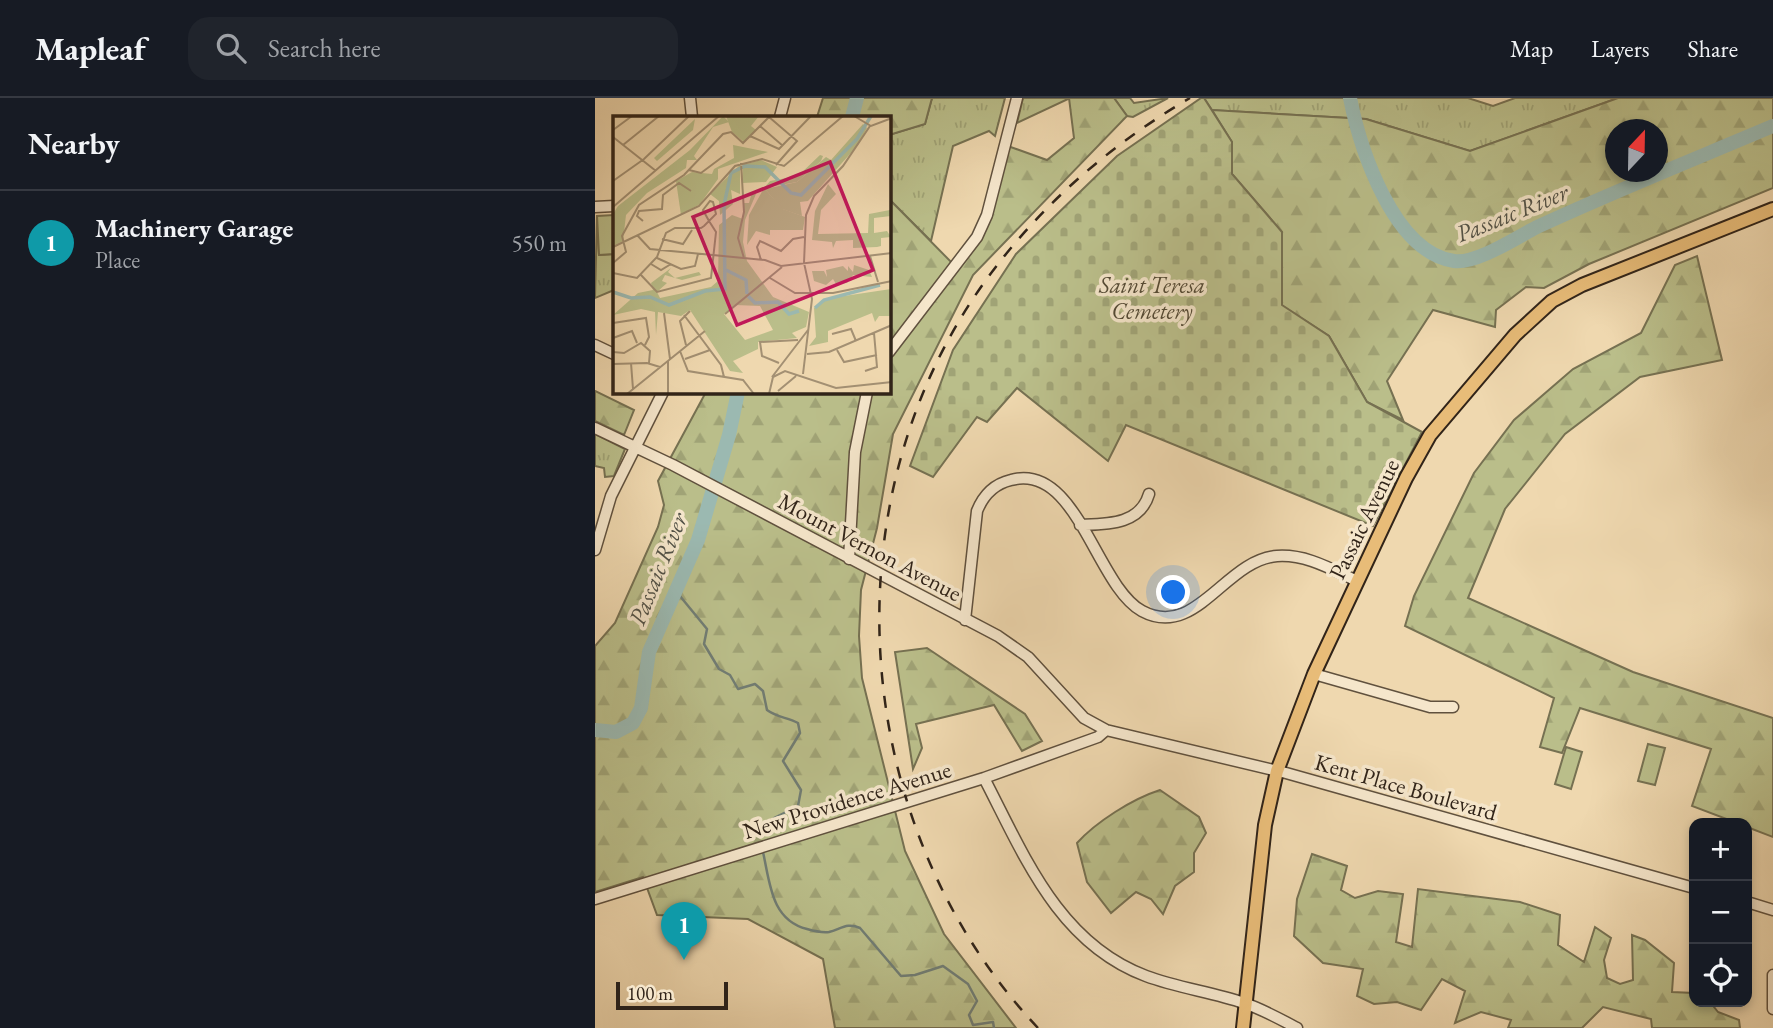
<!DOCTYPE html>
<html lang="en">
<head>
<meta charset="utf-8">
<style>
  :root { --surface:#171b24; --page:#20242c; --text:#f1f3f6; --muted:#9ea1a6; --line:#363941; --accent:#b45309 }
  body { margin:0; font-family:"EB Garamond",serif; background:var(--page); color:var(--text) }
  .controls { position:absolute; right:21px; bottom:21px; display:grid; overflow:hidden; border-radius:14px; box-shadow:0 4px 10px #0003 }
  .controls button { width:63px; height:63px; display:grid; place-items:center; padding:0; border:0; border-bottom:2px solid var(--line); background:var(--surface); color:var(--text); font:35px sans-serif }
  .compass { position:absolute; left:1010px; top:21px; width:63px; height:63px; border-radius:50%; background:var(--surface); box-shadow:0 4px 10px #0003; rotate:22deg }
  .scale { position:absolute; left:21px; bottom:18px; width:112px; box-sizing:border-box; padding-left:7px; border:4px solid #312419; border-top:0; font-size:19px; line-height:24px; white-space:nowrap; color:#312419; -webkit-text-stroke:5px #f5e6cb; paint-order:stroke }
  .you { position:absolute; left:579px; top:495px; width:24px; height:24px; margin:-18px; border:5px solid #fff; border-radius:50%; background:#1a73e8; box-shadow:0 0 0 10px #1a73e833 }
  .badge { display:grid; place-items:center; width:46px; height:46px; border-radius:50%; background:var(--accent); color:#fff; font-size:23px; font-weight:700 }
  .pin { position:absolute; translate:-50% -58px; filter:drop-shadow(0 2px 4px #0008) }
  .pin::after { content:''; position:absolute; top:37px; width:24px; height:21px; background:inherit; clip-path:polygon(0 0,100% 0,50% 100%) }
  .list { margin:0; padding:0; list-style:none }
  h2 { display:flex; justify-content:space-between; align-items:center; height:91px; margin:0; padding:0 28px; font-size:30px }
  h2 small { font-size:23px; font-weight:400; color:var(--muted) }
  .list li { display:grid; grid-template-columns:46px 1fr auto; gap:21px; align-items:center; box-sizing:border-box; height:105px; padding:0 28px; border-top:2px solid var(--line) }
  .list b { display:block; font-size:26px; white-space:nowrap }
  .list p { margin:0; font-size:23px; white-space:nowrap; color:var(--muted) }
  .list em { font-size:23px; font-style:normal; color:var(--muted) }
  .icon { flex:none; width:38px; height:38px; fill:none; stroke:currentColor; stroke-width:2; stroke-linecap:round; stroke-linejoin:round }
  .map { position:relative; flex:none; width:1178px; height:930px; overflow:hidden }
  header { display:flex; align-items:center; gap:42px; box-sizing:border-box; height:98px; padding:0 35px; background:var(--surface); border-bottom:2px solid var(--line) }
  header strong { font-size:33px }
  nav { display:flex; gap:38px; margin-inline-start:auto; font-size:24px }
  .search { width:490px; height:63px; background:var(--page); display:flex; align-items:center; gap:18px; box-sizing:border-box; padding:0 24px; border-radius:21px; color:var(--muted); font-size:26px }
  main { display:flex }
  aside { flex:1; background:var(--surface) }
  .map>svg:first-child { display:block }
  .grass { fill:url(#grass-tufts); stroke:#767152; stroke-width:2 }
  .forest { fill:url(#forest-firs); stroke:#767152; stroke-width:2; fill-rule:evenodd }
  .cemetery { fill:url(#cemetery-stones); stroke:#767152; stroke-width:2 }
  .pitch { fill:#babe8a; stroke:#767152; stroke-width:2 }
  .lines { fill:none; stroke-linecap:round; stroke-linejoin:round }
  .stream { stroke:#717d74; stroke-width:2.5 }
  .river { stroke:#9bb9b1; stroke-width:14 }
  .minor-casing { stroke:#60513e; stroke-width:13 }
  .major-casing { stroke:#312419; stroke-width:16 }
  .minor { stroke:#f5e6cb; stroke-width:10 }
  .major { stroke:#e8bc78; stroke-width:12 }
  .rail { stroke:#312419; stroke-width:2.5; stroke-dasharray:12 12; stroke-linecap:butt }
  .labels { text-anchor:middle; stroke-width:7; stroke-linejoin:round; paint-order:stroke }
  .park-label { font-size:23px; font-style:italic; fill:#534a35; stroke:#f5e6cb }
  .street-label { font-size:23px; fill:#312419; stroke:#f5e6cb }
  .water-label { font-size:24px; font-style:italic; fill:#515147; stroke:#f5e6cb }
  .inset-river { fill:none; stroke:#9bb9b1; stroke-width:3.5 }
  .inset-road { fill:none; stroke:#a39073; stroke-width:2 }
  .view { fill:#c2185b; fill-opacity:0.15; stroke:#c2185b; stroke-width:3.5 }
  .inset-edge { fill:none; stroke:#312419; stroke-width:3.5 }
</style>
</head>
<body>
<header>
<strong>Mapleaf</strong>
<div class="search"><svg class="icon" aria-label="search" viewBox="0 0 24 24"><circle cx="10" cy="10" r="6"/><path d="M15 15l6 6"/></svg>Search here</div>
<nav><a>Map</a><a>Layers</a><a>Share</a></nav>
</header>
<main>
<aside>
<h2>Nearby<small></small></h2>
<ul class="list">
<li><span class="badge" style="background:#0f9aa8">1</span><div><b>Machinery Garage</b><p>Place</p></div><em>550 m</em></li>
</ul>
</aside>
<div class="map">
<svg width="1178" height="930" viewBox="0 0 1178 930">
  <defs>
    <pattern id="grass-tufts" width="24" height="20" patternUnits="userSpaceOnUse" patternTransform="scale(1.75)"><rect width="24" height="20" fill="#babe8a"/><path d="M3 7l-1-3M5 7V3M7 7l1-3M15 17l-1-3M17 17v-4M19 17l1-3" fill="none" stroke="#a0a376"/></pattern>
    <pattern id="forest-firs" width="22" height="20" patternUnits="userSpaceOnUse" patternTransform="scale(1.75)"><rect width="22" height="20" fill="#babe8a"/><path d="M5 1l3.5 6h-7zM16 11l3.5 6h-7z" fill="#a0a376"/></pattern>
    <pattern id="cemetery-stones" width="16" height="16" patternUnits="userSpaceOnUse" patternTransform="scale(1.75)"><rect width="16" height="16" fill="#babe8a"/><path d="M2 7V4a2 2 0 0 1 4 0v3zM10 15v-3a2 2 0 0 1 4 0v3z" fill="#a0a376"/></pattern>
  </defs>
  <rect width="100%" height="100%" fill="#efd8af"/>
  <filter id="stains"><feTurbulence type="fractalNoise" baseFrequency=".00286" numOctaves="4"/><feColorMatrix values="0 0 0 0 .2 0 0 0 0 .09 0 0 0 0 .02 0 0 0 .5 -.17"/></filter>
  <radialGradient id="worn" r=".72"><stop offset=".6" stop-color="#630" stop-opacity="0"/><stop offset="1" stop-color="#630" stop-opacity=".3"/></radialGradient>
  <!-- grass -->
  <path class="grass" d="M337,0H410L400,38L394,33L358,48L336,143L294,101V37L330,26Z
    M428,0H475L422,25Z
    M519,0H535L539,5L573,0L538,19L532,18Z
    M609,0H873L898,8L920,0H1023L875,53L771,21L617,12Z
    M2,118L4,157L19,156V192L0,200Z
    M0,336L30,351L19,378L10,379L9,370L0,368Z"/>
  <!-- forest -->
  <path class="forest" d="M228,0H337L330,26L294,37V19H222Z
    M474,0H519L532,18L378,177L298,336L282,430L266,492L264,538L267,580L310,753L349,836L421,930H240L228,861L153,821L62,817L48,779L0,794V548L20,525L63,429L69,407L63,383L111,294H294V101L362,170L390,128L410,47L452,62L479,40Z
    M1023,0H1178V90L994,166L949,190L931,189L901,212L900,229L838,212L792,283L808,322L772,304L734,238L686,207L687,134L637,76V44L617,12L771,21L875,53ZM1020,32H1062V74H1020Z
    M1102,158L1127,262L1045,279L970,336L910,411L873,500L1038,574L1178,620V739L1152,729V725H1142L1097,708L1116,651L985,610L967,655L945,649L959,600L810,528L819,498L879,375L919,322L978,271L1046,235L1080,167Z
    M0,293L39,312L29,337L0,323Z
    M332,550L430,616L447,643L427,653L399,607L321,626L327,650L318,671L300,554Z
    M565,692L604,719L611,735L599,755V774L580,788L568,816L556,801L541,794L516,815L492,784L482,745C501,724 537,701 565,692Z
    M717,756L752,768L746,792L760,800L783,793L808,796L801,844L817,849L823,791L925,804L965,817L963,847L989,864L1000,829L1016,840L1009,862L1012,880L1025,886L1038,882L1037,837L1050,842L1079,865L1077,894L1099,895V904H1115L1123,914L1144,922L1145,930H1057L1056,921L1008,909L987,930H913L916,922L886,914L860,925L870,893L847,881L826,912L802,904L779,906L762,898L768,871L728,865L699,838L702,801Z"/>
  <!-- cemetery -->
  <path class="cemetery" d="M606,0H609L637,44V76L687,134V207L734,238L772,304L827,334L778,428L531,327L513,363L422,290L392,324L382,319L338,379L315,368L358,252L421,156L522,58Z"/>
  <!-- pitch -->
  <path class="pitch" d="M19,117V156L4,157L2,118Z
    M1053,646L1070,650L1060,687L1043,683Z
    M971,649L987,654L976,691L960,686Z"/>
  <g class="lines">
    <!-- stream -->
    <path class="stream" d="M80,492L112,531L109,546L124,571L135,577L143,591L160,586L168,593L172,612C183,620 192,619 203,625L205,635L188,663L206,692L203,708L179,720L166,738
      M168,754C175,785 176,822 212,831C219,833 226,835 234,834C246,831 252,824 265,830L306,878L320,877L348,868L373,886L382,903L374,917L378,927L398,924L399,930"/>
    <!-- river -->
    <path class="river" d="M755,0C765,50 798,154 859,163C882,166 922,139 942,129C1020,93 1100,61 1178,28
      M257,19L262,0
      M0,632L21,634L38,625L46,610L54,554L103,442L134,337L143,294"/>
    <!-- minor casing -->
    <g class="minor-casing">
      <path id="minor" d="M95,0L97,19
        M185,19L190,0
        M0,109L19,108
        M0,247L19,256
        M294,254L382,139L392,117L422,0
        M0,330L78,367L403,538L433,559L489,620L511,632L691,675L1099,790
        M485,427C512,426 545,427 554,396
        M0,452L16,398L68,294
        M254,461L260,354L272,294
        M370,522L382,413C388,398 399,386 416,382C482,364 501,488 547,513C601,542 630,462 682,458C711,456 736,471 762,483
        M719,576L835,609H858
        M389,680C429,757 463,845 551,878C583,890 617,894 649,905C667,911 685,921 702,930
        M0,801L389,680L503,639L511,632
        M1152,804L1178,812
        M1178,877V911"/>
    </g>
    <!-- major casing -->
    <g class="major-casing">
      <path id="major" d="M648,930L670,727L682,673L719,576L811,380L835,337L920,237L957,203L987,187L1178,111"/>
    </g>
    <!-- minor -->
    <use href="#minor" class="minor"/>
    <!-- major -->
    <use href="#major" class="major"/>
    <!-- rail -->
    <path class="rail" d="M443,930C257,733 230,411 386,189C441,111 513,48 595,0"/>
  </g>
  <g class="labels">
    <!-- park labels -->
    <g class="park-label">
      <text x="557" y="195">Saint Teresa<tspan x="557" dy="26">Cemetery</tspan></text>
    </g>
    <!-- street labels -->
    <g class="street-label">
      <text transform="translate(769 421) rotate(-64)" y="8">Passaic Avenue</text>
      <text transform="translate(275 449) rotate(28)" y="8">Mount Vernon Avenue</text>
      <text transform="translate(811 689) rotate(16)" y="8">Kent Place Boulevard</text>
      <text transform="translate(252 702) rotate(-17)" y="8">New Providence Avenue</text>
    </g>
    <!-- water labels -->
    <g class="water-label">
      <text transform="translate(917 115) rotate(-22)" y="8">Passaic River</text>
      <text transform="translate(63 471) rotate(-68)" y="8">Passaic River</text>
    </g>
  </g>
  <!-- overview -->
  <g transform="translate(18 18)">
    <rect width="278" height="278" fill="#efd8af"/>
    <path d="M207,39L210,40L208,45L184,66L151,72L157,65L185,60Z" fill="#babe8a"/>
    <path d="M110,0L116,6L100,11L81,40L84,44H74L73,52L34,77L13,99L10,125L0,130V98L5,90L77,34ZM82,3L80,14L44,45L41,42ZM250,8L254,12L245,29L195,85L187,86L189,100L169,93L152,73L184,66L213,41L218,44ZM120,29L155,36L105,53V63L87,88L68,99L63,65L79,56L99,58L101,53L121,42ZM148,44L164,51L153,66L129,67L130,49ZM127,49V78L118,74L120,88L107,99L106,85L97,78ZM215,68L223,78L208,94L205,118L255,117L256,98L277,94L278,75V100L261,102V117L274,115L278,121L268,122V130L264,131L240,132V124L223,125L220,132L219,126L199,124L202,95ZM139,76L143,78L132,104L130,126L134,145L160,181L196,196L193,211L179,217L184,222L145,226V233L120,245L130,257L117,255L77,194L68,200L45,196L43,219L42,196L28,193L0,199L25,177L40,174L38,167L58,152L55,156L62,162L86,156L88,159L69,164L52,159L49,165L54,167L44,176L47,182L98,171L105,165L106,109L119,99L130,103V87H136ZM122,189L147,190L160,214L132,224L111,198ZM241,149L256,154L259,161L240,159L234,167L223,168L220,163L213,169L201,165L199,155H211L214,161L213,154L230,150L235,155V150L240,156ZM278,173L277,200H266L262,206L259,197L215,215V226L196,230L203,221L201,192L211,183Z" fill="#babe8a" fill-rule="evenodd"/>
    <path d="M113,0H146L138,10L143,14L131,26L119,16ZM151,72L170,93L192,101L190,114H157V119L143,115L134,129L136,99Z" fill="#babe8a"/>
    <path class="inset-river" d="M113,154L133,164L134,178M0,176L18,182L37,181L56,189L92,175L112,173L111,89L118,57L132,50L152,51L178,77L188,79L244,23L258,0M135,180L142,187L165,186L176,198L186,195M202,192L211,184L267,169"/>
    <path class="inset-road" d="M241,0L258,10L279,2M156,1L184,25L163,49M147,10L170,30M0,14L19,0M137,20L166,33L198,0M0,21L43,55M10,29L46,0M128,47L131,96L125,122L131,142M76,54L88,57L112,39M0,65L31,43L76,0M0,91L106,0M30,105L24,100L26,95L49,93L50,79L66,67L78,75M24,119L37,133L152,144L168,150L279,137M49,123L70,128L79,114M0,131L86,90L122,50L149,43L171,50L230,0M257,140L265,166M44,142L68,153L82,150L85,138M148,144L144,131L147,125L168,135L180,123L191,121M0,147L13,136L9,120L26,89L71,59L110,18L118,16L130,27L157,0M38,148L48,154L58,148M0,157L24,162L44,141L53,117L62,112H88L91,110L103,98L100,86L97,85L90,94L96,105L103,116L98,162L44,176L28,159M157,162L182,177H220L279,165M51,197L57,243M112,198L169,151M71,199L108,249L111,261M0,207L33,202L36,221L32,229M219,218L238,213L243,225M0,222L19,215L24,227M73,229L67,205L77,195M224,234L231,246L264,239M67,235L75,255L130,264L141,278M0,236L11,237L28,227L37,235L36,247M194,238L216,236L279,209M72,243L97,234M55,245V278M18,247L20,273M166,247L149,240L147,226L185,224M0,248L34,247L47,251M0,252V275M252,255L264,251L261,217M190,258L199,183L191,147L193,99L201,80L230,50L257,10M159,261L195,214M165,275L183,260M14,278L92,215M156,278L160,261L172,255L223,272L279,266"/>
    <path class="view" d="M217,46L260,154L124,209L80,101Z"/>
    <rect width="278" height="278" class="inset-edge"/>
  </g>
  <rect width="100%" height="100%" filter="url(#stains)"/>
  <rect width="100%" height="100%" fill="url(#worn)"/>
</svg>
<div class="controls">
<button>+</button>
<button>−</button>
<button><svg class="icon" aria-label="locate" viewBox="0 0 24 24"><circle cx="12" cy="12" r="6"/><path d="M12 2v4M12 18v4M2 12h4M18 12h4"/></svg></button>
</div>
<svg class="compass" viewBox="-18 -18 36 36"><path d="M0-13l5 13h-10z" fill="#e53935"/><path d="M0 13l5-13h-10z" fill="#9ea1a6"/></svg>
<div class="scale">100 m</div>
<div class="you"></div>
<div class="pin badge" style="left:89px;top:862px;background:#0f9aa8">1</div>
</div>
</main>
</body>
</html>
